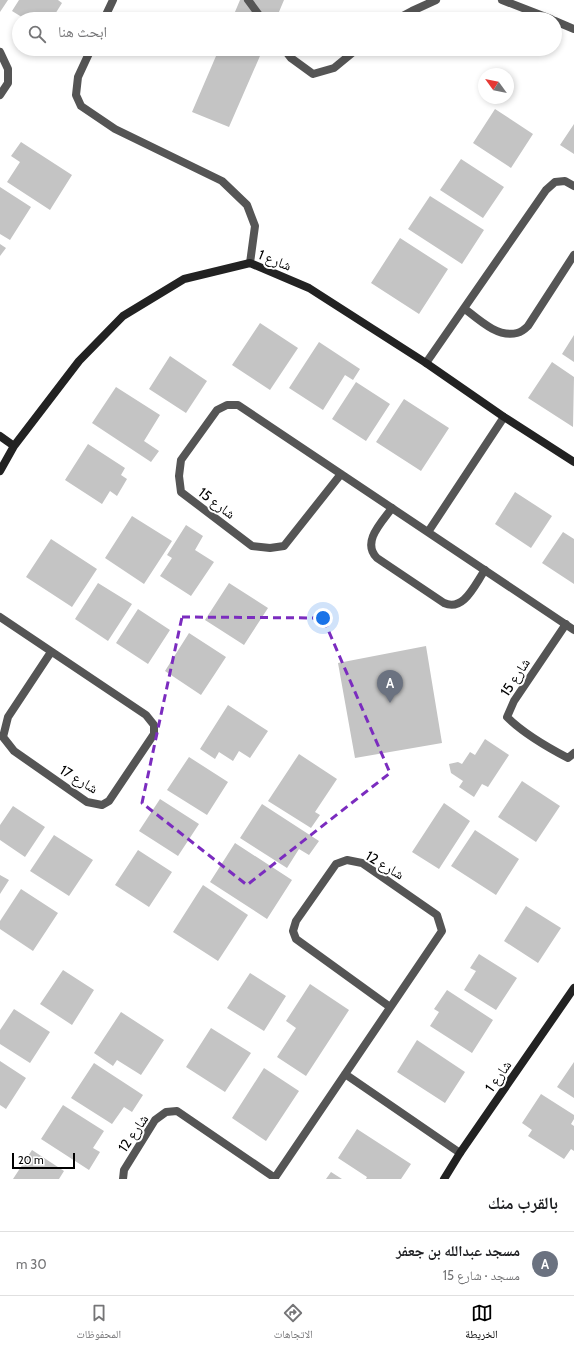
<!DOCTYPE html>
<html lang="ar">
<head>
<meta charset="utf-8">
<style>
  :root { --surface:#fff; --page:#f6f6f6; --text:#202124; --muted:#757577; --line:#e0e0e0; --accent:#000 }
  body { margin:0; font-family:Cabin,"Noto Naskh Arabic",sans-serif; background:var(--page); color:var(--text); direction:rtl }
  .compass { position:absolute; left:478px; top:68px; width:36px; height:36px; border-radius:50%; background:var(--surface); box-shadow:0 2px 6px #0003; rotate:303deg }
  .scale { position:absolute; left:12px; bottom:10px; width:63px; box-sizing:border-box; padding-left:4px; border:2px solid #000; border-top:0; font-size:11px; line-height:14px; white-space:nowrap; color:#000; -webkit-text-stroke:3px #fff; paint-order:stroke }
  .you { position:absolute; left:323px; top:618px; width:14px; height:14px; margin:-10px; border:3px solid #fff; border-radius:50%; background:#1a73e8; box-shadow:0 0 0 6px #1a73e833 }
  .badge { display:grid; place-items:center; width:26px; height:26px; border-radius:50%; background:var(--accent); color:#fff; font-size:13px; font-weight:700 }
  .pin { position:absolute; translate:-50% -33px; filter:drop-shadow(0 1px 2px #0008) }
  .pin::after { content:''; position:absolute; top:21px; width:14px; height:12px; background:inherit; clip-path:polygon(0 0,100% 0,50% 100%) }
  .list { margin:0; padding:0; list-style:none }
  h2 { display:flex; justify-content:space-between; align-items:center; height:52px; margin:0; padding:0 16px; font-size:17px }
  h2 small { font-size:13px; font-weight:400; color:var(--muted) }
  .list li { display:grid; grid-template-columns:26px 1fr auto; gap:12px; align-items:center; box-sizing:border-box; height:64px; padding:0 16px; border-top:1px solid var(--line) }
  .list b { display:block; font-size:15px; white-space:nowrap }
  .list p { margin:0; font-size:13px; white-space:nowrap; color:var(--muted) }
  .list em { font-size:13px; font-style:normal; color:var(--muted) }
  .icon { flex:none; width:22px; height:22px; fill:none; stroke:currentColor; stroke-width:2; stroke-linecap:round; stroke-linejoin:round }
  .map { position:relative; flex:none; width:574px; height:1179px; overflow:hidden; direction:ltr }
  .search { position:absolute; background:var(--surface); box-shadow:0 2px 6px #0003; left:12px; right:12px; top:12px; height:44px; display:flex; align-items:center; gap:10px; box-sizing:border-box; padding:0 14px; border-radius:22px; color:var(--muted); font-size:15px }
  .sheet { height:116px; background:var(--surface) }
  nav { display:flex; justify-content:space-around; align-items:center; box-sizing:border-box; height:56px; border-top:1px solid var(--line); background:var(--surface); font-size:11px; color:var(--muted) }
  nav a { display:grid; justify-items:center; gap:2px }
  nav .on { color:var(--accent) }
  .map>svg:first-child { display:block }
  .building { fill:#c4c4c4 }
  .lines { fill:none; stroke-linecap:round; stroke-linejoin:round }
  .lane { stroke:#555; stroke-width:8 }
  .street { stroke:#555; stroke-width:8 }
  .secondary { stroke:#222; stroke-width:8 }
  .marked { fill:none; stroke:#7b2cbf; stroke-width:3; stroke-dasharray:8 5; stroke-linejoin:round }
  .labels { text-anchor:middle; stroke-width:4; stroke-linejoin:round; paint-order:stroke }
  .street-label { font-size:14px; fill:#000; stroke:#fff }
</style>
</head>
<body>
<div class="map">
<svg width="574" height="1179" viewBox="0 0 574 1179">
  <rect width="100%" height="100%" fill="#fff"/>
  <!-- building -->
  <path class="building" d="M0,0H8L0,12Z
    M19,0H58L62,3L52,19H25L12,11Z
    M240,0H284L276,19H232Z
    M219,49H263L229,127L192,112Z
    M495,109L533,134L511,168L473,143Z
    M574,124V154L560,145Z
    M21,142L72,175L50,210L7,182L20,162L11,156Z
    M461,159L504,187L483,218L440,190Z
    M0,187L31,207L10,240L0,234Z
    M430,196L484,230L462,264L408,229Z
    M400,238L448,269L419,314L371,283Z
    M0,244L6,248L0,256Z
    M260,323L298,348L270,390L232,365Z
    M574,335V362L562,354Z
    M319,342L360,369L353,380L345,375L323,410L289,388Z
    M170,356L207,381L186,413L149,389Z
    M552,362L574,377L573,427L528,398Z
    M356,382L390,404L366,441L332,419Z
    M116,387L160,415L144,441L159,451L151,462L92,423Z
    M404,399L449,428L421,471L376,442Z
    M88,444L125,468L121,475L127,479L117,496L110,491L102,504L65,480Z
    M515,492L552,516L531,548L495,524Z
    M132,516L172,541L144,584L105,558Z
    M186,525L203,536L195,550L214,562L191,596L160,576L172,558L167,555Z
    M563,532L574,539V584L542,563Z
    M51,539L97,569L72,607L26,577Z
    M98,583L132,604L108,641L75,619Z
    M229,583L268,608L244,645L205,620Z
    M138,609L170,630L148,664L116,643Z
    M189,633L226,657L201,695L165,671Z
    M426,646L442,743L355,758L338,663Z
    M228,705L268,731L250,758L239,751L233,761L219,752L215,759L200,749Z
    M485,739L509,755L488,787L482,784L474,797L459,787L463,781L451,773L449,764L458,762L462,764L470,752L475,755Z
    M299,754L337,779L315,812L320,815L311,828L268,801Z
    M189,757L228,782L207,815L167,790Z
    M522,781L560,806L536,842L498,817Z
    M160,799L199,824L178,856L139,831Z
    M444,803L470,821L439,869L412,852Z
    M262,804L319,841L309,855L299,849L287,868L240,838Z
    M13,806L45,827L25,857L0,840V825Z
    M475,830L519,859L496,895L451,866Z
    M54,835L93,860L69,896L30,871Z
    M235,843L292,880L267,919L210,882Z
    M138,850L172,872L149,907L115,885Z
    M0,875L9,880L0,894Z
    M203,885L248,915L218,961L173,932Z
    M21,889L58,913L33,951L0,929V921Z
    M526,906L561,928L538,963L504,941Z
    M479,954L517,978L496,1010L464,990L476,971L470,968Z
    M63,970L94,990L72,1025L40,1004Z
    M250,973L286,996L264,1031L227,1008Z
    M310,984L349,1010L306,1076L277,1057L296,1028L286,1021Z
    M447,990L493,1020L472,1053L430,1026L439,1012L434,1009Z
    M14,1009L50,1032L30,1063L0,1044V1030Z
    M121,1012L164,1040L141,1075L117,1060L113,1066L94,1053Z
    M211,1028L251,1053L225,1092L186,1067Z
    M417,1040L465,1072L445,1103L397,1072Z
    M0,1061L26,1078L6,1109L0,1105Z
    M574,1062V1098L557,1087Z
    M94,1063L143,1095L132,1112L124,1107L112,1124L71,1098Z
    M264,1068L299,1091L266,1141L232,1118Z
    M541,1094L574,1115V1119L571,1124L574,1126V1151L571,1149L564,1159L528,1136L532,1130L522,1123Z
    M63,1105L104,1131L93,1148L100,1152L89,1170L41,1139Z
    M357,1129L411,1164L401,1179H366L367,1177L338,1158Z
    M32,1150L64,1171L59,1179H13Z
    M331,1172L342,1179H326Z"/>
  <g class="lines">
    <!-- lane -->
    <path class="lane" d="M248,0L262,19
      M502,0L551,19
      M104,19L113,0
      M397,19L412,11L436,0
      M555,21L574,29
      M91,49L78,77L76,95L81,106L115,129L222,181L247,205L255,226L250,263
      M284,49L291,58L313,74L334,68L357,49
      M465,309C479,320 498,338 517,333C521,332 525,329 528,326L574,255
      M426,363L546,190L555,182L565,181L574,186
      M392,508C382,522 361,542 377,558L444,603C464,612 475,584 485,570"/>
    <!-- street -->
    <path class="street" d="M0,52L8,69V83L0,95
      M341,474L284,546L270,548L252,546L181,492L179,476L181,460L217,410L227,405H238L574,630
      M428,532L504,417
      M0,617L146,715L154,725V734L109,801L102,805L87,802L14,751L3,737L8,717L51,652
      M566,624L514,701L507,717C524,734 547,747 568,758L574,753
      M345,1074L460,1153
      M123,1179L124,1170L155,1120L166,1112L177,1111L275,1178
      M274,1179L442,931L437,915L362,863L347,860L336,864L296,921L293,931L296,939L390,1007"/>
    <!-- secondary -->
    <path class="secondary" d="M0,436L14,446
      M0,471L14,446L79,361L123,316L184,279L250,263L309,288L426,363L504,417L574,462
      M444,1179L460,1153L574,988"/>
  </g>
  <!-- marked area -->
  <path class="marked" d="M182,617L323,618L390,773L247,885L142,803Z"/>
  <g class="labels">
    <!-- street labels -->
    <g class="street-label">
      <text transform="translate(275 260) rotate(22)" y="5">شارع 1</text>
      <text transform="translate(217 503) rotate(37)" y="5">شارع 15</text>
      <text transform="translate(515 677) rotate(-57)" y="5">شارع 15</text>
      <text transform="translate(79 779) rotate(31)" y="5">شارع 17</text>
      <text transform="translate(385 865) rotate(31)" y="5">شارع 12</text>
      <text transform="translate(498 1076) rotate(-55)" y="5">شارع 1</text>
      <text transform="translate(133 1133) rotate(-56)" y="5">شارع 12</text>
    </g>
  </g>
</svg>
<svg class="compass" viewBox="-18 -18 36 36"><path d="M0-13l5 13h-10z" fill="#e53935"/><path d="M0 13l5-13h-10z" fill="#757577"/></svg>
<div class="scale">20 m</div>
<div class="you"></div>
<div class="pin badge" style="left:390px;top:703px;background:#6b7280">A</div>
<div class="search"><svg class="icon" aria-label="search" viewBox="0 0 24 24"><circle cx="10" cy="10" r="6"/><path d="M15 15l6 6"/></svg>ابحث هنا</div>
</div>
<section class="sheet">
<h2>بالقرب منك<small></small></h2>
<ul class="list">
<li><span class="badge" style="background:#6b7280">A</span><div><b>مسجد عبدالله بن جعفر</b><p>مسجد · شارع 15</p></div><em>30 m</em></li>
</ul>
</section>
<nav>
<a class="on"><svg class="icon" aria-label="map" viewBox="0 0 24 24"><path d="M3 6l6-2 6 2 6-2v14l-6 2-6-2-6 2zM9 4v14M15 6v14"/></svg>الخريطة</a>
<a><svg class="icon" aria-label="directions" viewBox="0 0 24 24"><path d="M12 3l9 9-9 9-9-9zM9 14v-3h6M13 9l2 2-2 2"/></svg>الاتجاهات</a>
<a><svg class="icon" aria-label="saved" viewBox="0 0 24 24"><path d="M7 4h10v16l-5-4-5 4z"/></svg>المحفوظات</a>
</nav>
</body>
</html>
